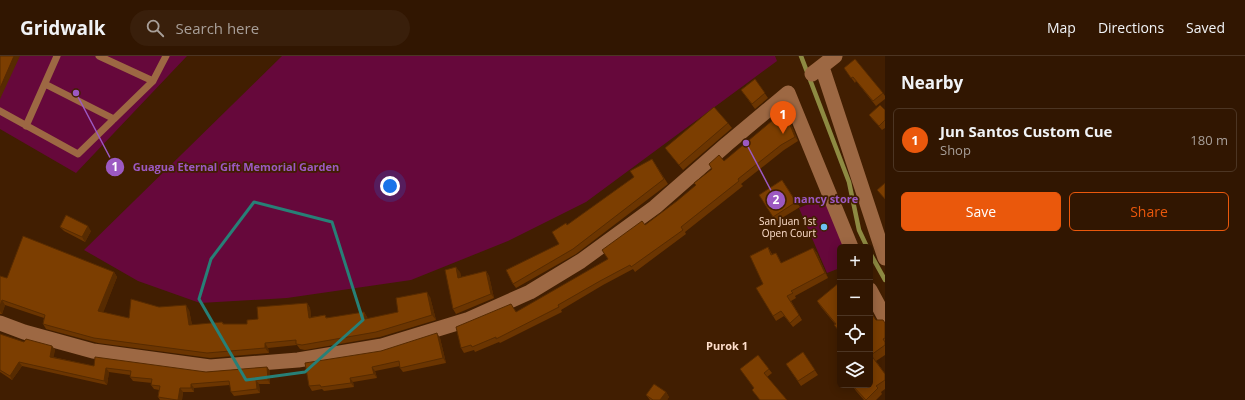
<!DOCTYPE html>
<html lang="en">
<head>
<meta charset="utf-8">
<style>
  :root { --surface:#311601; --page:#391f0b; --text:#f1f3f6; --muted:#a89f99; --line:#4c3523; --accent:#ea580c }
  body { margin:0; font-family:"Open Sans",sans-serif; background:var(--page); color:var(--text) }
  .controls { position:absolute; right:12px; bottom:12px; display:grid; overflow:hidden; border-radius:6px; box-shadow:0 2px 10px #0003 }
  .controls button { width:36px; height:36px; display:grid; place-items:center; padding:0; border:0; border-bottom:1px solid var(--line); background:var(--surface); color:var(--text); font:20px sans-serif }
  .you { position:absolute; left:390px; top:130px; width:14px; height:14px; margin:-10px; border:3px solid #fff; border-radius:50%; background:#1a73e8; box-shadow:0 0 0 6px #1a73e833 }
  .badge { display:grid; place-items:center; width:26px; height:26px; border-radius:50%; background:var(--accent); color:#fff; font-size:13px; font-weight:700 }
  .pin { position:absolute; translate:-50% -33px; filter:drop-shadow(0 1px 2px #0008) }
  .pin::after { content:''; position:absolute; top:21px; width:14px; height:12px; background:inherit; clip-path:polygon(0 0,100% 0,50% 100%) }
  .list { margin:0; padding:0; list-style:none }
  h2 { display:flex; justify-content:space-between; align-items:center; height:52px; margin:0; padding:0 16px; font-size:17px }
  h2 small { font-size:13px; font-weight:400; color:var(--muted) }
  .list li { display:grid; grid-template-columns:26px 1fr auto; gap:12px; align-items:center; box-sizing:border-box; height:64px; margin:0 8px 8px; padding:0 8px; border:1px solid var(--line); border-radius:6px }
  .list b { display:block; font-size:15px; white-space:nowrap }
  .list p { margin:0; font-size:13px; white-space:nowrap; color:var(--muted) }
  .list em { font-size:13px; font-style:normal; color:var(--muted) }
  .actions { display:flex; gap:8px; padding:12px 16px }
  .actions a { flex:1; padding:9px 0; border:1px solid var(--accent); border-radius:6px; text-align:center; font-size:14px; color:var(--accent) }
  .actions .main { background:var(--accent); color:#fff }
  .icon { flex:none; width:22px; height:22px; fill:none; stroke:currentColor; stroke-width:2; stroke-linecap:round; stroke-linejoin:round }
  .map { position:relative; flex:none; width:885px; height:344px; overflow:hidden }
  header { display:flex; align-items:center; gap:24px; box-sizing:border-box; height:56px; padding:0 20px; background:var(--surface); border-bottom:1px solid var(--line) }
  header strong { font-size:19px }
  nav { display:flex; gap:22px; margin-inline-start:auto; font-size:14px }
  .search { width:280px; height:36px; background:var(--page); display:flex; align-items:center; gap:10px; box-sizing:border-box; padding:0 14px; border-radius:22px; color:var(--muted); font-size:15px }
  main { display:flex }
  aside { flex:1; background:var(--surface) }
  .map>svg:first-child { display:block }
  .green { fill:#66083b }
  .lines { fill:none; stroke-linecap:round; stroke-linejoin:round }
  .stream { stroke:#8d8a42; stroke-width:4.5 }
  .service { stroke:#9d6843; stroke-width:7 }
  .minor { stroke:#9d6843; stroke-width:15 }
  .wall { fill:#6b3501 }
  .shaded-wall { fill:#572b01 }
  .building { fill:#7c3e01; stroke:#572b01 }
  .marked { fill:none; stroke:#278077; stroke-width:3; stroke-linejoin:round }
  .poi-dot { fill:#6dc2f3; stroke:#411e01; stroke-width:1.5 }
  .labels { text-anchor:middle; stroke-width:3.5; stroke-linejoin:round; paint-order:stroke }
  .poi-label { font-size:10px; fill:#fedfcc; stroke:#411e01; text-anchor:end }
  .neighbourhood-label { font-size:11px; font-weight:bold; fill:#fedfcc; stroke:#411e01 }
  .leader { fill:none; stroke:#9c59c2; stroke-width:1.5 }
  .callout-dot { fill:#9c59c2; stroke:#411e01; stroke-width:1.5 }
  .mark-label { font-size:12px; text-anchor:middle; font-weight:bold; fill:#fff }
  .callout-label { font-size:11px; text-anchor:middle; font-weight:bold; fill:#9c59c2; stroke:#411e01; stroke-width:3.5; stroke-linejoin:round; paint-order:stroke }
</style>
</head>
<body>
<header>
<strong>Gridwalk</strong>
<div class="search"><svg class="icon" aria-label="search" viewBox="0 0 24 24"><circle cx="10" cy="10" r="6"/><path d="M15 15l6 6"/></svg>Search here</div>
<nav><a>Map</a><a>Directions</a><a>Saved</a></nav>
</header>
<main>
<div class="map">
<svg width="885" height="344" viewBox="0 0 885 344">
  <rect width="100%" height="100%" fill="#411e01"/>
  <!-- green -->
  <path class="green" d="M0,0H187L76,117L0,73Z
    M282,0H775L777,5L586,146L508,185L411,224L287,242L200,247L138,225L84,194Z
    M828,140L850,191H840V212L827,217L799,152Z"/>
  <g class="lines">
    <!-- stream -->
    <path class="stream" d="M801,0L849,126L859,174L867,191
      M870,197L885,224"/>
    <!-- service -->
    <path class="service" d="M99,0L153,25
      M45,28L114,63
      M0,55L78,98L153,25L166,0
      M26,70L57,0"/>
    <!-- minor -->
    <path class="minor" d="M822,11L885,202
      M812,18L835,0
      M870,234L885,262
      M0,267L24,276L93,295L210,311L298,304L382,290L467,264L530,236L581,205L655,151L727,88L788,37L851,191"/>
  </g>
  <!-- wall -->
  <path class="wall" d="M844,12L883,37L885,40V43L876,50L856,25L855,27Z
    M755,23L768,42L755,53L741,34Z
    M885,54V72L882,74L873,64L869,59Z
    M789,63L798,85L784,94L741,128L743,130L685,176L686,178L635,216L633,213L603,229L561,254L562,256L500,287L499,286L475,296L474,294L464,297L461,292L516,256L608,203L645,169L677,145L696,130L712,113L709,108L724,105L775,67Z
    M728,67L732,72L683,114L665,92Z
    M652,103L668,128L576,198L516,232L513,228L559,188L567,169L634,121Z
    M782,124L800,151L777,165L759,139Z
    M60,171L91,175L85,186L64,175Z
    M768,191L772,198L776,197L779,202L781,207L813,192L817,197L828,222L795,240L796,242L791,245L802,264L793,271L784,260L776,265L773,260L763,228Z
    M486,215L489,220L494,242L456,258L453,253L460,216L461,221Z
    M114,216L117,221L103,256L129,262L159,251L189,254L192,269L222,266L224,268H247L258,263L307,247L310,252L311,261L325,259L327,262L364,256L367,261L368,263L398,256L430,241L436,264L380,281L305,294L300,293L297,289L268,292L269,297L210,302L98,287L46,273L43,268L44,262L5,249L2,258H0V220L7,222Z
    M840,226V277L835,268L821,251L817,245Z
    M870,253L876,264L885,267V299L876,305L885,318V333L881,336L882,338L876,344H864L856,335L852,329H870Z
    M0,278L24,286L52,290L55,294L53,301L94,310L206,316L267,311L270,315V328H259L260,337L234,340L231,336L230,329L194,332V336H183L182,344H160L158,341L159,334L154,333L151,329L152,327L133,325L130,321V319L109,316L107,329L22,310L12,324L0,316Z
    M440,282L446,307L403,316L400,312V310L375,315L377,322L353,326L354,331L324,335L322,333L312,335L309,330L381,295Z
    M803,296L818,319L801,330L786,308Z
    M758,299L772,317L767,321L787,344H760L752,334L754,332Z
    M666,336L669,341L667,344H650L646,339Z"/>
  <!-- shaded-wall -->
  <path class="shaded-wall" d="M14,0H20L0,43V32Z
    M786,59L789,63L798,85L795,81Z
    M88,170L91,175L85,186L82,181Z
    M813,192L817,197L828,222L825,217Z
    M456,211L460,216L462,226L458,222Z
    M486,215L489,220L494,242L491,238Z
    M114,216L117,221L102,260L98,255Z
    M427,236L430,241L436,264L432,259Z
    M2,244L5,249L2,258L0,255V250Z
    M307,247L310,252L312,267L309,262Z
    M186,249L189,254L193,274L189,269Z
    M870,253L877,266L870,255Z
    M364,256L367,261L369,268L365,263Z
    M437,277L440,282L446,307L443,302Z
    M265,287L268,292L269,297L265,292Z
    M52,290L55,294L53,305L50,301Z
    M19,306L22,310L12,324L10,320Z
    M267,311L270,315V328L268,324Z
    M372,311L375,315L377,322L374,318Z
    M106,312L109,316L107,329L104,325Z
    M350,322L353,326L354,331L351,327Z
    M256,324L259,328L260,337L257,333Z
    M191,328L194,332V336L191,332Z
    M180,332L183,336L182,344H178Z
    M666,336L669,341L667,344H660Z"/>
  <!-- building -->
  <path class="building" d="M0,0H14L0,32Z
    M855,3L883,37L873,45L853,21L851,22L844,12Z
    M755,23L765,37L752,48L741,34Z
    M880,49L885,54V64L879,70L869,59Z
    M714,51L728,67L679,109L665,92Z
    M786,59L795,81L781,89L738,123L739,125L681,171L683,174L631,211L630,209L600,225L558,249L559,251L496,283V281L472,291L471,289L461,292L456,271L511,248L516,256L608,203L602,194L642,165L645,169L677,145L696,129L694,127L712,113L709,108L719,99L724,105L773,64L775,67Z
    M652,103L664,123L573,193L513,228L506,214L559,188L552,176L566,167L567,169L634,121L630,115Z
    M782,124L796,146L773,161L759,139Z
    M885,127V143L877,134Z
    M66,159L88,170L82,181L60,171Z
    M23,180L114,216L98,255L129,262L131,243L159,251L186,249L189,269L222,266L223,268H247V264L258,263L257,251L307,247L309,262L325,259L326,262L364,256L365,263L398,256L396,242L427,236L432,259L376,276L302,289L296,288V284L265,287V292L207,297L94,282L43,268L45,259L2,244L0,250V220L7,222Z
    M768,191L771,199L776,197L781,207L813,192L825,217L791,235L793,237L787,240L799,259L790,267L781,255L773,260L756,232L763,228L750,200Z
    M456,211L458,222L486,215L491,238L453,253L445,214Z
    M840,226V276L834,269L836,268L817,245Z
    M870,255L873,260L876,264H883L885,267V282L883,283L885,286V289L871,299L885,318V324L876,330L878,332L866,344L852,329H870Z
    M437,277L443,302L400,312L399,305L372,311L374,318L350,322L351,327L321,331L320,329L309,330L305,307L381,295Z
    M0,278L24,286L26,283L52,290L50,301L94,310L95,301L206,316L267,311L268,324H256L257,333L231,336L229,325L191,328V332H180L178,344H177L158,341L160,330L151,329L152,323L130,321L131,315L106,312L104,325L19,306L10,320L0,314Z
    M803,296L815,314L798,325L786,308Z
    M758,299L769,313L764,317L787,344H760L752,334L754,332L740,313Z
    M654,328L666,336L660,344H653L646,339Z"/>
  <!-- marked area -->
  <path class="marked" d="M254,146L332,166L363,264L305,316L246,324L199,243L211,203Z"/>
  <!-- markers -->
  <circle class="poi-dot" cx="824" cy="171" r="4"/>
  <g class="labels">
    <!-- poi labels -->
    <g class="poi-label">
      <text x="816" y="169">San Juan 1st<tspan x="816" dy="12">Open Court</tspan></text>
    </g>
    <!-- neighbourhood labels -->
    <g class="neighbourhood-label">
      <text x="727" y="294">Purok 1</text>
    </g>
  </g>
  <!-- callouts -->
  <path class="leader" d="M76 37L115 111M746 87L776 144"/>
  <g class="callout-dot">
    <circle cx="76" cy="37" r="4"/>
    <circle cx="746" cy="87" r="4"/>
    <circle cx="115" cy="111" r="10"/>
    <circle cx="776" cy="144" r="10"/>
  </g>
  <g class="mark-label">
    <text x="115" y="115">1</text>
    <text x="776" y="148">2</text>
  </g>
  <g class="callout-label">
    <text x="236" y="115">Guagua Eternal Gift Memorial Garden</text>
    <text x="826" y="147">nancy store</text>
  </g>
</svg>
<div class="controls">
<button>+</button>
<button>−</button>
<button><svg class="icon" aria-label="locate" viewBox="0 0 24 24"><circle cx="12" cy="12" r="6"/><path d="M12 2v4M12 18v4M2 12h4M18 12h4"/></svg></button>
<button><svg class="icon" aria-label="layers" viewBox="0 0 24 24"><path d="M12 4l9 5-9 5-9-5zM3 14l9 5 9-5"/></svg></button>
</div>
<div class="you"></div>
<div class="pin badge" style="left:783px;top:78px">1</div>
</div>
<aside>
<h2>Nearby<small></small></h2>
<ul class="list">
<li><span class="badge">1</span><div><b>Jun Santos Custom Cue</b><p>Shop</p></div><em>180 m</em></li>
</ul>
<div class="actions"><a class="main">Save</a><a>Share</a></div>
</aside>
</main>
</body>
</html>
